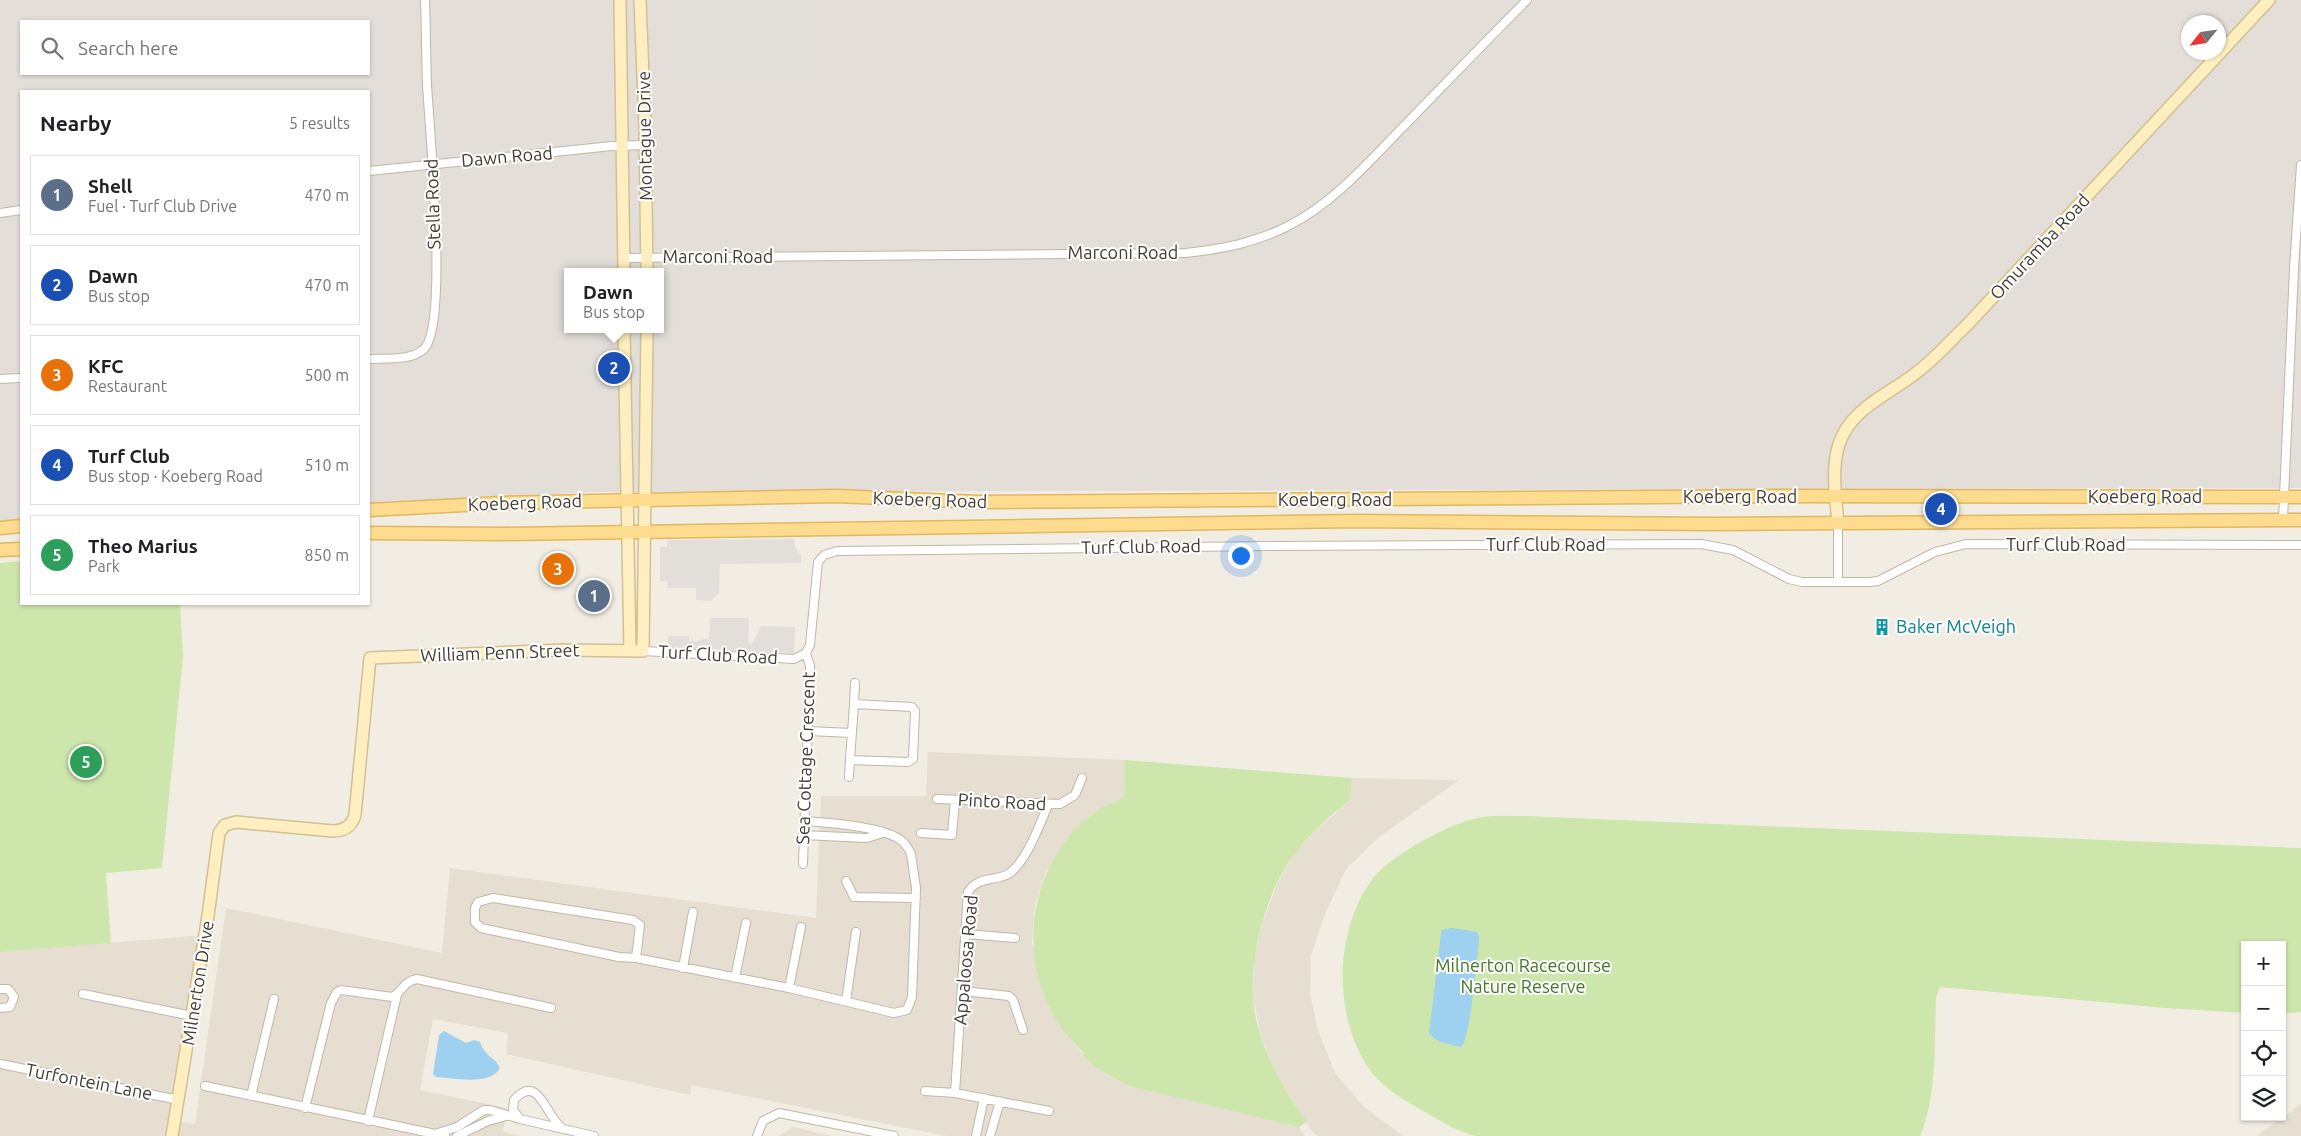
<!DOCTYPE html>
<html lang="en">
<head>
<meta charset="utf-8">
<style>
  :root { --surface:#fff; --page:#f2f2f2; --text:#202124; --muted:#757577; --line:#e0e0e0; --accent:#f92f12 }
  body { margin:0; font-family:Ubuntu,sans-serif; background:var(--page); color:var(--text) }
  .controls { position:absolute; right:15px; bottom:15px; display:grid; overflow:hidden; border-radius:0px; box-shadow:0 1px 4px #0004 }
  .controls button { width:45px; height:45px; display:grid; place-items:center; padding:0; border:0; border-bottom:1px solid var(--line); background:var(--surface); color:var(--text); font:25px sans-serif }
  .compass { position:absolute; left:2181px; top:15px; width:45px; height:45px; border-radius:50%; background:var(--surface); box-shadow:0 1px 4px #0004; rotate:240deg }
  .you { position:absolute; left:1240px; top:555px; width:18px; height:18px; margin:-12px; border:4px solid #fff; border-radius:50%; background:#1a73e8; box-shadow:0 0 0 8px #1a73e833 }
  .badge { display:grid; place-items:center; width:32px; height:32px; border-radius:50%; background:var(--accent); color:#fff; font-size:16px; font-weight:700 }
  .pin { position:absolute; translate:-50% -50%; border:2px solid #fff; box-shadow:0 1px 5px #0006 }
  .popup { position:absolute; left:564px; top:268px; width:100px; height:65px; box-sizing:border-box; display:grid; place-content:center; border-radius:0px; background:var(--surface); filter:drop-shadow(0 1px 4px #0005); font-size:16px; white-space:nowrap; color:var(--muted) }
  .popup b { font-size:19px; color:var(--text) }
  .popup::after { content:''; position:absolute; left:50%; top:100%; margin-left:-10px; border:10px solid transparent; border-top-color:var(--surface) }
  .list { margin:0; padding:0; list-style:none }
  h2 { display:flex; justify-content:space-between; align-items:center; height:65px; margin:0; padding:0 20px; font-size:21px }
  h2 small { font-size:16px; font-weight:400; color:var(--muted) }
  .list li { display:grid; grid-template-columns:32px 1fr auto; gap:15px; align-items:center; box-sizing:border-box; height:80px; margin:0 10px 10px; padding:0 10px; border:1px solid var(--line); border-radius:0px }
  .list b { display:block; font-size:19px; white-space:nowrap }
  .list p { margin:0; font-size:16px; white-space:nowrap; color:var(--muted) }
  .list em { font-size:16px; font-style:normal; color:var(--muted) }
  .icon { flex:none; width:28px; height:28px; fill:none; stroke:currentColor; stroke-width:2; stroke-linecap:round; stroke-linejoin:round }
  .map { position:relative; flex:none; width:2301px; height:1136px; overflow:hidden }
  .search { position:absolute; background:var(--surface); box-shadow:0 1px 4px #0004; left:20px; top:20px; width:350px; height:55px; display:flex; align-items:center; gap:12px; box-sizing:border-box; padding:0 18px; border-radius:0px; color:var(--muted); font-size:19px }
  .panel { position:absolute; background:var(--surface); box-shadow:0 1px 4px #0004; left:20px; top:90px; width:350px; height:515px; border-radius:0px }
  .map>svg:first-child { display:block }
  .residential { fill:#e5ded1 }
  .industrial { fill:#e3ded8; fill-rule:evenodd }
  .green { fill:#cde6ab }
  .parking { fill:#e2dfdb }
  .water { fill:#9ed0ef }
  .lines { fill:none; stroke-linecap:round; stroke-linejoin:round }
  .street-casing { stroke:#bfb7a8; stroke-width:10 }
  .secondary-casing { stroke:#d2c092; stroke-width:14 }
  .primary-casing { stroke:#e2b85f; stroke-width:15 }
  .street { stroke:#fff; stroke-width:8 }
  .secondary { stroke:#feeec0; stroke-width:11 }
  .primary { stroke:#fedc8f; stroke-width:12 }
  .labels { text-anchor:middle; stroke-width:4; stroke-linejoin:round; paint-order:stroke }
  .street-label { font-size:18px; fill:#433c33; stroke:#fff }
  .culture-label { font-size:18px; fill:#0d838f; stroke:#fff; text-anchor:start }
  .park-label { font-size:18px; fill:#467427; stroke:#fff }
</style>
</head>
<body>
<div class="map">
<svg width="2301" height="1136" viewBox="0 0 2301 1136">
  <rect width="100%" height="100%" fill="#f1ede3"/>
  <!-- residential -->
  <path class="residential" d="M928,752L1125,760L1124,797L1091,814L1046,872L1035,905L1032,943L1072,1042L1098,1069L1129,1086L1299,1127L1305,1136H947L691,1085L690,1095L506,1054L508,1033L433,1019L420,1090L507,1108L503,1132L522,1136H0V952L205,935L176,1121L195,1124L226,908L442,953L450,868L816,918L821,796H926Z
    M1352,778L1459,780L1379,837L1346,869L1325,914L1311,955L1310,994L1318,1030L1335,1073L1364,1107L1403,1136H1318L1311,1130L1274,1070L1261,1036L1253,998L1254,959L1262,924L1277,885L1292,857L1314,832L1350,800Z
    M2301,1103V1136H2256L2292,1111Z
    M793,1127L832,1136H779Z"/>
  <!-- industrial -->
  <path class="industrial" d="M0,0H2301V488L592,492L369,504V91H21V522L0,523ZM21,21H369V74H21ZM2188,22H2218V52H2188ZM568,272H660V329H568Z"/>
  <!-- green -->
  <path class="green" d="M21,561V604H180L183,656L162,868L106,873L111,943L0,952V563Z
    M1125,760L1352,778L1350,800C1329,816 1309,835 1293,856C1267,891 1250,953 1253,997C1256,1043 1281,1085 1307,1122L1299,1127L1129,1086L1098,1069L1084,1056V1053C1014,990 1017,875 1091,815C1100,807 1114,803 1124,797Z
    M1521,816L2301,848V1012L2282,1014V945H2245V1013L2165,1008L1940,987L1936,997C1934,1041 1938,1094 1920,1136H1476C1457,1132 1441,1121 1425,1112C1406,1101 1387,1091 1373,1074C1332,1021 1333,930 1374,877C1393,854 1453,821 1483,817C1495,815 1508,816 1521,816Z"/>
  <!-- parking -->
  <path class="parking" d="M664,0H816L817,93L753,90V81H709V89L665,90Z
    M794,539L795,547L801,555V563L720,564L719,593L711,601L696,600V588H668L667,581H660V547H667V540Z
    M710,618H749L748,643L752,644L761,626L795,627L794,653L668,647V636H689V641H697L709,638Z"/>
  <!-- water -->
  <path class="water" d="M1452,928L1477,932L1479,937C1478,953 1470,1041 1461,1047L1440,1042L1429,1034L1441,933L1442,930Z
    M444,1031L466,1043L474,1040L480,1042C486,1058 495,1057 500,1068C491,1086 453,1078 436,1077L433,1074L439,1035Z"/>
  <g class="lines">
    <!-- street casing -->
    <g class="street-casing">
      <path id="street" d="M369,171L612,146L645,145
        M0,213L21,210
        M624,258L1186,253C1222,249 1255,243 1288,226C1332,204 1366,165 1400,130C1442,87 1484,43 1527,0
        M369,359C385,358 411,361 424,349C449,324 429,126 427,84C426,56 426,28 425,0
        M0,379L21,378
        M2283,520L2294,268L2301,165
        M1838,524V582
        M643,651L794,659L806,653L810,645L818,562L824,555L837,551L1269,546L1701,544L1733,550L1789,579L1802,582H1869L1878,581L1935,552L1966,544L2301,545
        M854,704L912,707L915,711L913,759L908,762L850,760Z
        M854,704L855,683
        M808,731L852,733
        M849,777L850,760
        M937,799L1060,804L1075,795L1082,778
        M1048,805C1041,822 1024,868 1006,875C993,881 977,877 968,892L955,1093L1049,1111
        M921,833L952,835L955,800
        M803,835L867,838L883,833
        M803,864L810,666L806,653
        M846,881L854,897L916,898
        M493,898L633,920L640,925L636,958L619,957L481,928L475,922V908L478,902Z
        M966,934L1015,938
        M636,958L789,988L894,1013L907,1010L912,997L916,888L911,854C909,850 906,844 902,841C884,826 828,823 804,821
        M683,968L693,912
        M735,978L746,923
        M789,988L801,927
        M0,989H8L14,997L10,1007L0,1008
        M963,991L1009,996L1013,1000L1023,1030
        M83,994L192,1016
        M846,1001L856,932
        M0,1064L179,1100
        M205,1086L445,1136
        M925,1091L955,1093
        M251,1096L274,999
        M305,1108L331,1003L337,992L341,990L392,997C403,992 402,982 417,979L551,1008
        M520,1119L513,1110L514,1100C538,1072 546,1116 561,1127
        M368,1121L397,995
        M438,1133L457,1127L484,1110H490L520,1119L594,1136
        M457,1136L488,1121L506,1116
        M757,1136L763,1121L779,1113L894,1136
        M976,1136L984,1098
        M990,1136L1000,1101"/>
    </g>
    <!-- secondary casing -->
    <g class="secondary-casing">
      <path id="secondary" d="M620,0L624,272
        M640,0L645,126L647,272
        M624,329L630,651
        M1838,524C1836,499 1831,468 1839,444C1851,408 1888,395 1916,373C1935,359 1951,340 1968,324L2269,0
        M172,1136L208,916L219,833L225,825L236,822L333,831C344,831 352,826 355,815L370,658L564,650L643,651L647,329"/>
    </g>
    <!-- primary casing -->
    <g class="primary-casing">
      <path id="primary" d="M369,510L502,503L836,496L978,502L1784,496L2301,497
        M0,528L21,526
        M369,533L500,534L1356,521L1715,524L2301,520
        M0,550L21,549"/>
    </g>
    <!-- street -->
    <use href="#street" class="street"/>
    <!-- secondary -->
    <use href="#secondary" class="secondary"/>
    <!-- primary -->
    <use href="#primary" class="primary"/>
  </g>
  <!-- icons -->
  <defs>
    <g id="building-bare" transform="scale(1.35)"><path d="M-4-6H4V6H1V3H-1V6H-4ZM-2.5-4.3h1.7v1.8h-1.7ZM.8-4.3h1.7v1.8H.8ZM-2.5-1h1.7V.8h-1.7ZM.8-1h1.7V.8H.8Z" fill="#0f9aa8" stroke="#fff" stroke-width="2.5" paint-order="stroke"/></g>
  </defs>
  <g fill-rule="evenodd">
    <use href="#building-bare" x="1882" y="627"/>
  </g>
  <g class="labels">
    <!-- street labels -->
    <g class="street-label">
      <text transform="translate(645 136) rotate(-91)" y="6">Montague Drive</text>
      <text transform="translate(507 157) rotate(-5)" y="6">Dawn Road</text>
      <text transform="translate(433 204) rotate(-92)" y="6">Stella Road</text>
      <text transform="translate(2040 247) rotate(-47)" y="6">Omuramba Road</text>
      <text x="1123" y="259">Marconi Road</text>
      <text x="718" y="263">Marconi Road</text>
      <text x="1740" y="503">Koeberg Road</text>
      <text x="2145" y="503">Koeberg Road</text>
      <text transform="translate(930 500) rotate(2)" y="6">Koeberg Road</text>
      <text x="1335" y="506">Koeberg Road</text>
      <text transform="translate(525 503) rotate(-2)" y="6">Koeberg Road</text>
      <text x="1546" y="551">Turf Club Road</text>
      <text x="2066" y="551">Turf Club Road</text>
      <text transform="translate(1141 547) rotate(-1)" y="6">Turf Club Road</text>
      <text transform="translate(500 653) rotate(-2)" y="6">William Penn Street</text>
      <text transform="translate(718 655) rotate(3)" y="6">Turf Club Road</text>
      <text transform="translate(806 758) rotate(-88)" y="6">Sea Cottage Crescent</text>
      <text transform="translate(1002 802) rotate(3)" y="6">Pinto Road</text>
      <text transform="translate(966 960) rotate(-85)" y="6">Appaloosa Road</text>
      <text transform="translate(198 983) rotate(-81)" y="6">Milnerton Drive</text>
      <text transform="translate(89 1082) rotate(11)" y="6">Turfontein Lane</text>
    </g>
    <!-- culture labels -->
    <g class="culture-label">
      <text x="1896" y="633">Baker McVeigh</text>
    </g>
    <!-- park labels -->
    <g class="park-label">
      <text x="1523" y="972">Milnerton Racecourse<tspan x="1523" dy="21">Nature Reserve</tspan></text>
    </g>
  </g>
</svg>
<div class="controls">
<button>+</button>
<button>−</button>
<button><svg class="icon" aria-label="locate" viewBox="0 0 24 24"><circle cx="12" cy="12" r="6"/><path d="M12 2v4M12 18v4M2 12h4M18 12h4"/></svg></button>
<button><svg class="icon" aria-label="layers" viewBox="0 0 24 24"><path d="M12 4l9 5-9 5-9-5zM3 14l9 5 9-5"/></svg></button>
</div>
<svg class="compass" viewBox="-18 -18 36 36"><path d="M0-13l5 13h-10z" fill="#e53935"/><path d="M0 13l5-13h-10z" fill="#757577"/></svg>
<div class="you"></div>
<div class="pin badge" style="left:594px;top:596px;background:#5c6f8a">1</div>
<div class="pin badge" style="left:614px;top:368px;background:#1a4fb4">2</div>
<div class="popup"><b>Dawn</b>Bus stop</div>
<div class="pin badge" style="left:558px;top:569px;background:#e8710a">3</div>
<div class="pin badge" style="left:1941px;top:509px;background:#1a4fb4">4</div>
<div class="pin badge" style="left:86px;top:762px;background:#2e9e5b">5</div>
<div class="search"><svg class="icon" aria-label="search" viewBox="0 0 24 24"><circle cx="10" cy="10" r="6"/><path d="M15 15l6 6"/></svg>Search here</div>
<section class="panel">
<h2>Nearby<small>5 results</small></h2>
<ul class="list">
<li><span class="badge" style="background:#5c6f8a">1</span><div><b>Shell</b><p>Fuel · Turf Club Drive</p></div><em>470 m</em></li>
<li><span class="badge" style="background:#1a4fb4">2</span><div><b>Dawn</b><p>Bus stop</p></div><em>470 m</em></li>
<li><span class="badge" style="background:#e8710a">3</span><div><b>KFC</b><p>Restaurant</p></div><em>500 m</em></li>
<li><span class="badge" style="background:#1a4fb4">4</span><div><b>Turf Club</b><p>Bus stop · Koeberg Road</p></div><em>510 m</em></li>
<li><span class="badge" style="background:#2e9e5b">5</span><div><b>Theo Marius</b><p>Park</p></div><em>850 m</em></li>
</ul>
</section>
</div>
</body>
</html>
